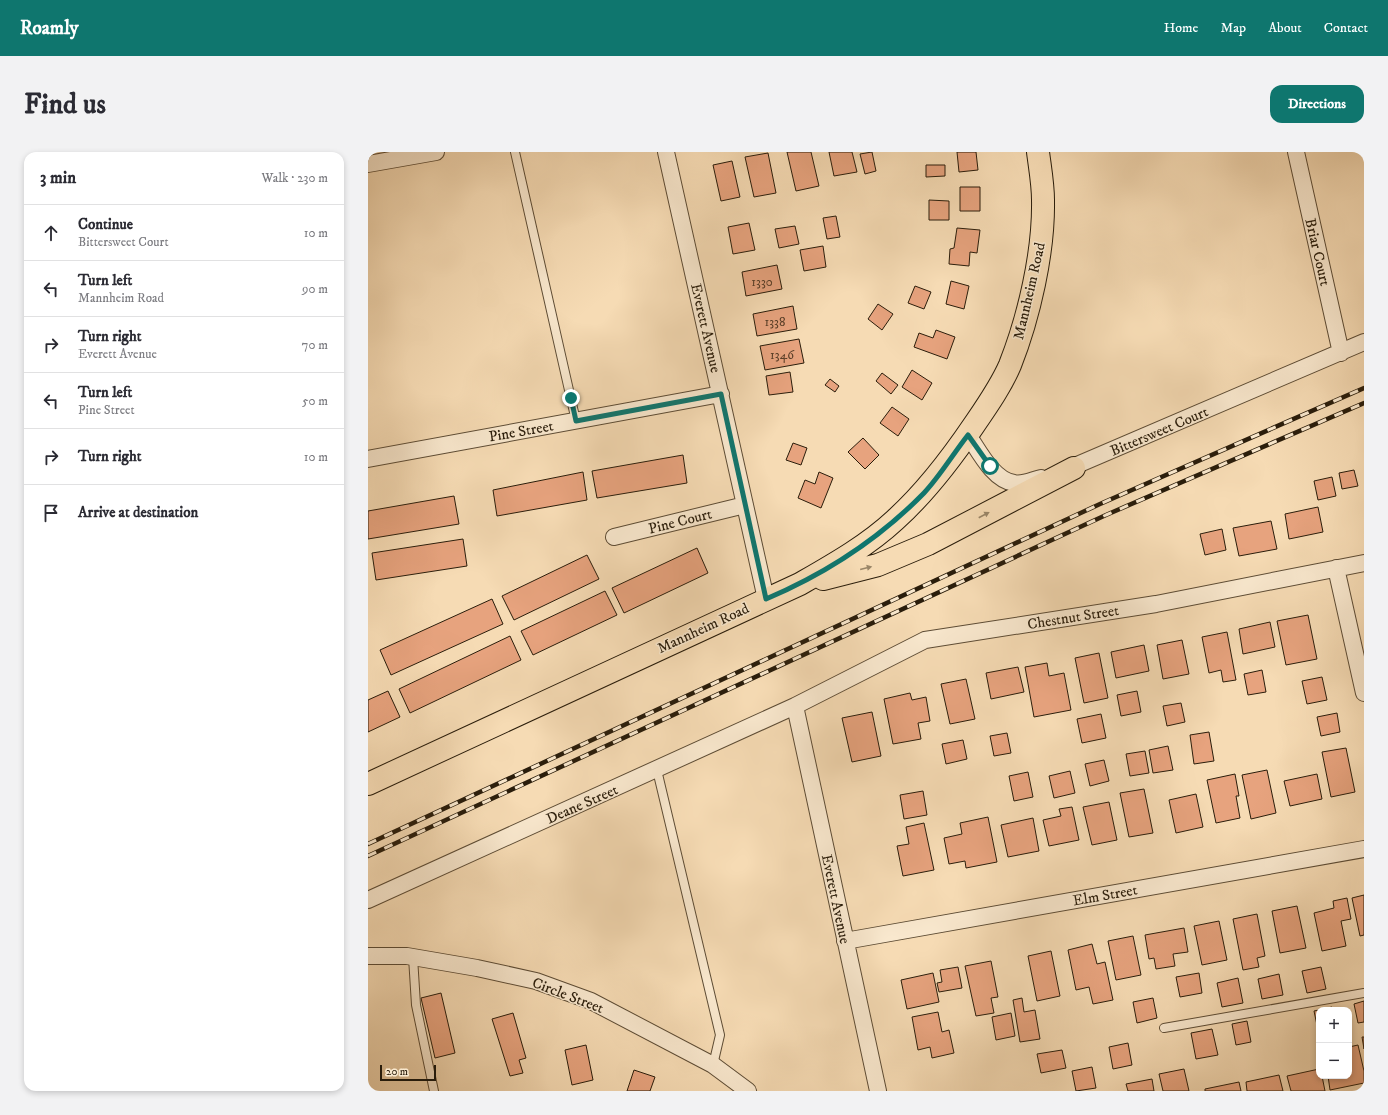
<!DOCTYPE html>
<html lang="en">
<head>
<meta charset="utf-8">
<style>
  :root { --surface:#fff; --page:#f2f2f3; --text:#2b2b33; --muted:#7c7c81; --line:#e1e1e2; --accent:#0f766e }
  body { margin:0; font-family:"IM FELL DW Pica",serif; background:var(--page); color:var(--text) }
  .controls { position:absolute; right:12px; bottom:12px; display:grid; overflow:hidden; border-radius:8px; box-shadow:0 2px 6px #0003 }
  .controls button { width:36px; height:36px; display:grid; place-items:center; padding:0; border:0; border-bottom:1px solid var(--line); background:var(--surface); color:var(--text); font:20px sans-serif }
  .scale { position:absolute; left:12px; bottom:10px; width:56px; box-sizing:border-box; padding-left:4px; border:2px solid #2a1d0b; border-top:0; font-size:11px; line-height:14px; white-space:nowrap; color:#2a1d0b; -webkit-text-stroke:3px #f9e8ce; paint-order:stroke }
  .stop { position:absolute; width:12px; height:12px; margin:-9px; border:3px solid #0f766e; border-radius:50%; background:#fff }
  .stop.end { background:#0f766e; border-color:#fff; box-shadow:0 1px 4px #0008 }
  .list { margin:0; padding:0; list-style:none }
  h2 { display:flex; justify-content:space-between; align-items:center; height:52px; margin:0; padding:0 16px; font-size:17px }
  h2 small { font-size:13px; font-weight:400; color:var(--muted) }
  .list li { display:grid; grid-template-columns:26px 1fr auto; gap:12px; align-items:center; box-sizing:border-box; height:56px; padding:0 16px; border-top:1px solid var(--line) }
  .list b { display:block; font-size:15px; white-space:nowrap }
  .list p { margin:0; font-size:13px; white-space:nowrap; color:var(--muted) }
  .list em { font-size:13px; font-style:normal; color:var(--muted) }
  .icon { flex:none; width:22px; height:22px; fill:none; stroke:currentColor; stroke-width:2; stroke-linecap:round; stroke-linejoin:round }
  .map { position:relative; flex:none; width:996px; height:939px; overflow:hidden; border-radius:12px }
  header { display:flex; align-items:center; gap:24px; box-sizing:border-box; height:56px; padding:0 20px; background:var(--accent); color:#fff }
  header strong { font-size:19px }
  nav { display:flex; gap:22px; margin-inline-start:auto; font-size:14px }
  .intro { display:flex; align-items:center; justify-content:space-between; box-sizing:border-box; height:96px; padding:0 24px }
  h1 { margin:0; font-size:28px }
  .button { padding:10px 18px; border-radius:12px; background:var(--accent); color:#fff; font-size:14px; font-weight:700 }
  main { display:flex; gap:24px; padding:0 24px }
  aside { flex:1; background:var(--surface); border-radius:12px; box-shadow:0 2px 6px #0003 }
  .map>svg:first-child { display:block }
  .building { fill:#e7a37e; stroke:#2a1d0b }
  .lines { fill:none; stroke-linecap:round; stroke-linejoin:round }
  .lane-casing { stroke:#5d4c35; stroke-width:10 }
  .street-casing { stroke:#5d4c35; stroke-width:18 }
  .primary-casing { stroke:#2a1d0b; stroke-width:24 }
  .lane { stroke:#f9e8ce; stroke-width:8 }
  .street { stroke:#f9e8ce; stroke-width:16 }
  .primary { stroke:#f6dbb4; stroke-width:22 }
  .rail-casing { stroke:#2a1d0b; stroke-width:4.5 }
  .rail { stroke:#f9e8ce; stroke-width:3; stroke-dasharray:9; stroke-linecap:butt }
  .oneway { fill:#9a8668 }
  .route { stroke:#0f766e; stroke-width:5 }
  .labels { text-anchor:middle; stroke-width:3; stroke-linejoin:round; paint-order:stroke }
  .number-label { font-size:13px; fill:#593e28 }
  .street-label { font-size:15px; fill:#2a1d0b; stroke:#f9e8ce }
</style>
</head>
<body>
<header>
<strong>Roamly</strong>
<nav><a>Home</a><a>Map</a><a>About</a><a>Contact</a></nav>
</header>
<div class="intro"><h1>Find us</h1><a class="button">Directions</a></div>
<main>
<aside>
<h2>3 min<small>Walk · 230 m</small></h2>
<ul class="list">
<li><svg class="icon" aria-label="ahead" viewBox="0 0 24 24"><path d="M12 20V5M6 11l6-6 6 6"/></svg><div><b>Continue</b><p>Bittersweet Court</p></div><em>10 m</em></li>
<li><svg class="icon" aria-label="left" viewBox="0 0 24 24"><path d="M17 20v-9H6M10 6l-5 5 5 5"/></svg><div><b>Turn left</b><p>Mannheim Road</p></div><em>90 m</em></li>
<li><svg class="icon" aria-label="right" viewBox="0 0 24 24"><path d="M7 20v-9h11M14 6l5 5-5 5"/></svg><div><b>Turn right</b><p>Everett Avenue</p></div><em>70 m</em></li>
<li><svg class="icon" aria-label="left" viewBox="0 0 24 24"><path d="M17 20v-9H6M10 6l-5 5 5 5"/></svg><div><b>Turn left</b><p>Pine Street</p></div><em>50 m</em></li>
<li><svg class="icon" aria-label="right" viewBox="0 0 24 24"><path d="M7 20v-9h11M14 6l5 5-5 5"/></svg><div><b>Turn right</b></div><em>10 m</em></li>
<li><svg class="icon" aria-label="arrive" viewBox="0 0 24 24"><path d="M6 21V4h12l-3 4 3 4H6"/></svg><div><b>Arrive at destination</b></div></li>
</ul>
</aside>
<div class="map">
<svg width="996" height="939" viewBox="0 0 996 939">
  <rect width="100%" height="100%" fill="#f6dbb4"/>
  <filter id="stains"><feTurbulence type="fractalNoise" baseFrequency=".005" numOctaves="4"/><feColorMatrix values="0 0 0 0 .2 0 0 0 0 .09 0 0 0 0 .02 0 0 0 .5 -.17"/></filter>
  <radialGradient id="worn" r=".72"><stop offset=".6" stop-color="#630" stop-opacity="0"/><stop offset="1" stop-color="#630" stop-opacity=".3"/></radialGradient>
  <!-- building -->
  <path class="building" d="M419,0H443L451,34L428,39Z
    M461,0H484L489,20L466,24Z
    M504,0L508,19L497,22L492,2Z
    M589,0H608L610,18L591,20Z
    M400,1L408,41L386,45L377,5Z
    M364,9L372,45L353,49L345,13Z
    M558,13H577V24L558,25Z
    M592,35H612V59H592Z
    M561,48L581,49V68H561Z
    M468,64L472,85L459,87L455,66Z
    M381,71L387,98L365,102L360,75Z
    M427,74L431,92L411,96L407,77Z
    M589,76L612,78L609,101L602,100L601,114L581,112L582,97L586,96Z
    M455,94L458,115L436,119L432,98Z
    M409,113L414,137L378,144L374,120Z
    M583,129L601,134L596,157L578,152Z
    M547,134L563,140L556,157L540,151Z
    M510,152L525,162L514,178L500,167Z
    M425,154L429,177L389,184L385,162Z
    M568,178L587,185L579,207L546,195L551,181L565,186Z
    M431,187L436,211L397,218L392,194Z
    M544,218L564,231L554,248L534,235Z
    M422,220L425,240L401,243L398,224Z
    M514,221L530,233L523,242L508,229Z
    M462,227L471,234L467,240L457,233Z
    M524,255L541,267L530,284L512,271Z
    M495,286L511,303L497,317L480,300Z
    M425,291L439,296L433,313L418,308Z
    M315,303L319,331L229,346L224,319Z
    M986,318L990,334L974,337L971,321Z
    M215,320L219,348L129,364L125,338Z
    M451,320L465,326L453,356L430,346L437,328L447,332Z
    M964,325L968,344L950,348L946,329Z
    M86,344L91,372L0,387V359Z
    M950,355L955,380L921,387L917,362Z
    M903,369L909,397L871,404L865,376Z
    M854,377L858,398L837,403L832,382Z
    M95,387L99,414L8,428L4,401Z
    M329,396L340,421L256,461L244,436Z
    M219,403L231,427L146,468L134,444Z
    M237,439L249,463L165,503L153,479Z
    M124,447L135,472L23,523L12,498Z
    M940,463L949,507L918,513L909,469Z
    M902,470L907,495L875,502L871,477Z
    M859,480L868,528L855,530L853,518L841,521L834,485Z
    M142,484L153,508L42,561L31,537Z
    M814,488L821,522L795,527L789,493Z
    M776,493L781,519L748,526L743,500Z
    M731,501L740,546L716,551L707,506Z
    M679,511L681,524L696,521L703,558L666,565L657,515Z
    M650,515L656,540L623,547L618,521Z
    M894,518L898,540L880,543L876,522Z
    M954,525L959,548L939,552L934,529Z
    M598,527L607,567L582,572L573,532Z
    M20,539L32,565L0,580V548Z
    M769,539L773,560L753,564L749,543Z
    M542,541L544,548L558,545L562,569L550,571L553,587L525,592L516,547Z
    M813,551L817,570L799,574L795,554Z
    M504,560L513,604L484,610L474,566Z
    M969,561L972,580L953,584L949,565Z
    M733,562L738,586L714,591L709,567Z
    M841,580L846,609L826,612L822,583Z
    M639,581L643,601L626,604L622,584Z
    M595,588L599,607L578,612L574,592Z
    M800,594L805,618L785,621L781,598Z
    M978,596L987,640L963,645L954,600Z
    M777,599L781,621L762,624L758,602Z
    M736,608L741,629L722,634L717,612Z
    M899,618L908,661L883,667L874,623Z
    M702,619L707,641L686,646L681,624Z
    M660,620L665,645L646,649L641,624Z
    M867,622L871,644H868L872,666L848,671L839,628Z
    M949,622L954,647L922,654L916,629Z
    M776,637L785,681L761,685L752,641Z
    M555,639L559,663L536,667L532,643Z
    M828,642L835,675L808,681L801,648Z
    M741,650L749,688L724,693L715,655Z
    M704,655L711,688L681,694L675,668L693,664L691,657Z
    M620,665L629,710L598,716L597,709L581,712L576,686L594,682L592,671Z
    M665,666L671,699L640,705L633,673Z
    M556,671L566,718L535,724L529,694L541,692L538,675Z
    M996,743V783L992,784L984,746Z
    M979,746L983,767L973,769L978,794L954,799L946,761L966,756L965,749Z
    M929,754L938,796L912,801L904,759Z
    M889,762L897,804L889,806L891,815L875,818L865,767Z
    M851,769L859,808L834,813L826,774Z
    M816,776L820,800L805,802L807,814L788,817L786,806L781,807L777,783Z
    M765,784L773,823L748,828L740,789Z
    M724,792L729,812L737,810L745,848L725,852L721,835L708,838L700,798Z
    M683,799L692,844L669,849L660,804Z
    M623,809L630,845L623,846L626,861L608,864L597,814Z
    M590,815L594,836L571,840L569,831L574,830L572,818Z
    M953,815L958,837L939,841L934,819Z
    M565,821L571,850L539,857L533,828Z
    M831,821L834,841L812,845L808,825Z
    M911,822L915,843L894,847L890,827Z
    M870,826L875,851L854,855L849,831Z
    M73,841L87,901L67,906L53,846Z
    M654,846L656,860L667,858L672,887L652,890L645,848Z
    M785,846L789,866L769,871L765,850Z
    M996,849V870L990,871L986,852Z
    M964,855V858H951L950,878L946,859Z
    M570,860L574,880L581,878L586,901L564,906L562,895L550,898L544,865Z
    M145,861L158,906L151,908L155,921L142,924L124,867Z
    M643,861L647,884L628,888L624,865Z
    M879,869L883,890L868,893L864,872Z
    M844,877L850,903L828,907L823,881Z
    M994,885H996V897Z
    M760,891L764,913L745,917L741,895Z
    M218,893L225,928L204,933L197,898Z
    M990,893L996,919V931L962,938L960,924H981V895Z
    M694,898L698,916L673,921L669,902Z
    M724,915L728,936L708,939L704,919Z
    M816,917L821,939H795L791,922Z
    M951,917V924H954L957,939H923L919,924Z
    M266,918L287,925L282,939H259Z
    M911,923L915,939H879L878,930Z
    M784,927L786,939H760L758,932Z
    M871,930L873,939H837V937Z"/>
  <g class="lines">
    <!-- lane casing -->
    <g class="lane-casing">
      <path id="lane" d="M147,0L208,269
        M289,618L352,883L345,913
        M45,805L48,853L66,939
        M796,876L996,841"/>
    </g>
    <!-- street casing -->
    <g class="street-casing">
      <path id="street" d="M298,0L398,447
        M928,0L973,201
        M0,12L68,0
        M600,283C611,299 625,328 646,331C655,333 664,328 673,326
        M0,307L353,242
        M695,319L996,190
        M246,385L377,353
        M968,416L996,541
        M427,554L510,939
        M0,748L427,554L557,488L788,452L996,411
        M477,789L996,697
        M0,804H39L109,816L168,829L223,849L345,913L380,939"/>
    </g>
    <!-- primary casing -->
    <g class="primary-casing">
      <path id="primary" d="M455,427L510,413L560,392L706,316
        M0,632L432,432C465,413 499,394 527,368C558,340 583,307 606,273C619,254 633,234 642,213C661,165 676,100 675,48C675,32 672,16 670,0"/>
    </g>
    <!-- lane -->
    <use href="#lane" class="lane"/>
    <!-- street -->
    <use href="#street" class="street"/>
    <!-- primary -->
    <use href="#primary" class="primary"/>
    <!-- rail casing -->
    <g class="rail-casing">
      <path id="rail" d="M0,692L732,352L996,236
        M0,704L738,363L996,251"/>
    </g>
    <!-- rail -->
    <use href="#rail" class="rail"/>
  </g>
  <!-- one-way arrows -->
  <defs><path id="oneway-solid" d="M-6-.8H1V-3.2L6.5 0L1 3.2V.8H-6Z"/></defs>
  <g class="oneway">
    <use href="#oneway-solid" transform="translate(616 363) rotate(-28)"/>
    <use href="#oneway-solid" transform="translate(498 416) rotate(-14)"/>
  </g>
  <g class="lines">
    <!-- route -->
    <path class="route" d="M203,246L208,269L353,242L398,447C457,422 511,387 556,341C572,324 585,302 600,283L622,314"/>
  </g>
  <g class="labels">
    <!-- number labels -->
    <g class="number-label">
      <text x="394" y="134">1330</text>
      <text x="407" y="174">1338</text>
      <text x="414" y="207">1346</text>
    </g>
    <!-- street labels -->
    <g class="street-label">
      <text transform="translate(950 100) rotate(77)" y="5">Briar Court</text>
      <text transform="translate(661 139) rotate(-77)" y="5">Mannheim Road</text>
      <text transform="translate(338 176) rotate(77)" y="5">Everett Avenue</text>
      <text transform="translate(153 279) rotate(-10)" y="5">Pine Street</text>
      <text transform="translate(791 279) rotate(-23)" y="5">Bittersweet Court</text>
      <text transform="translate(312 369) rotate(-14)" y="5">Pine Court</text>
      <text transform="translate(705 465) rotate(-9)" y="5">Chestnut Street</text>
      <text transform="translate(335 476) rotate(-25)" y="5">Mannheim Road</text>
      <text transform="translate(214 652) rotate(-24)" y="5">Deane Street</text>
      <text transform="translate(737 743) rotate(-10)" y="5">Elm Street</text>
      <text transform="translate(468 747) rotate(78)" y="5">Everett Avenue</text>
      <text transform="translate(200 843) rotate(21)" y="5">Circle Street</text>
    </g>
  </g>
  <rect width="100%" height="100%" filter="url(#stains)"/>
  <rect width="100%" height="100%" fill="url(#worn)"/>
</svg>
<div class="controls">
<button>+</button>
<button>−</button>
</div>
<div class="scale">20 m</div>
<div class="stop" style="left:622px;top:314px"></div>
<div class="stop end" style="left:203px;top:246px"></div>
</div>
</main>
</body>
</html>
